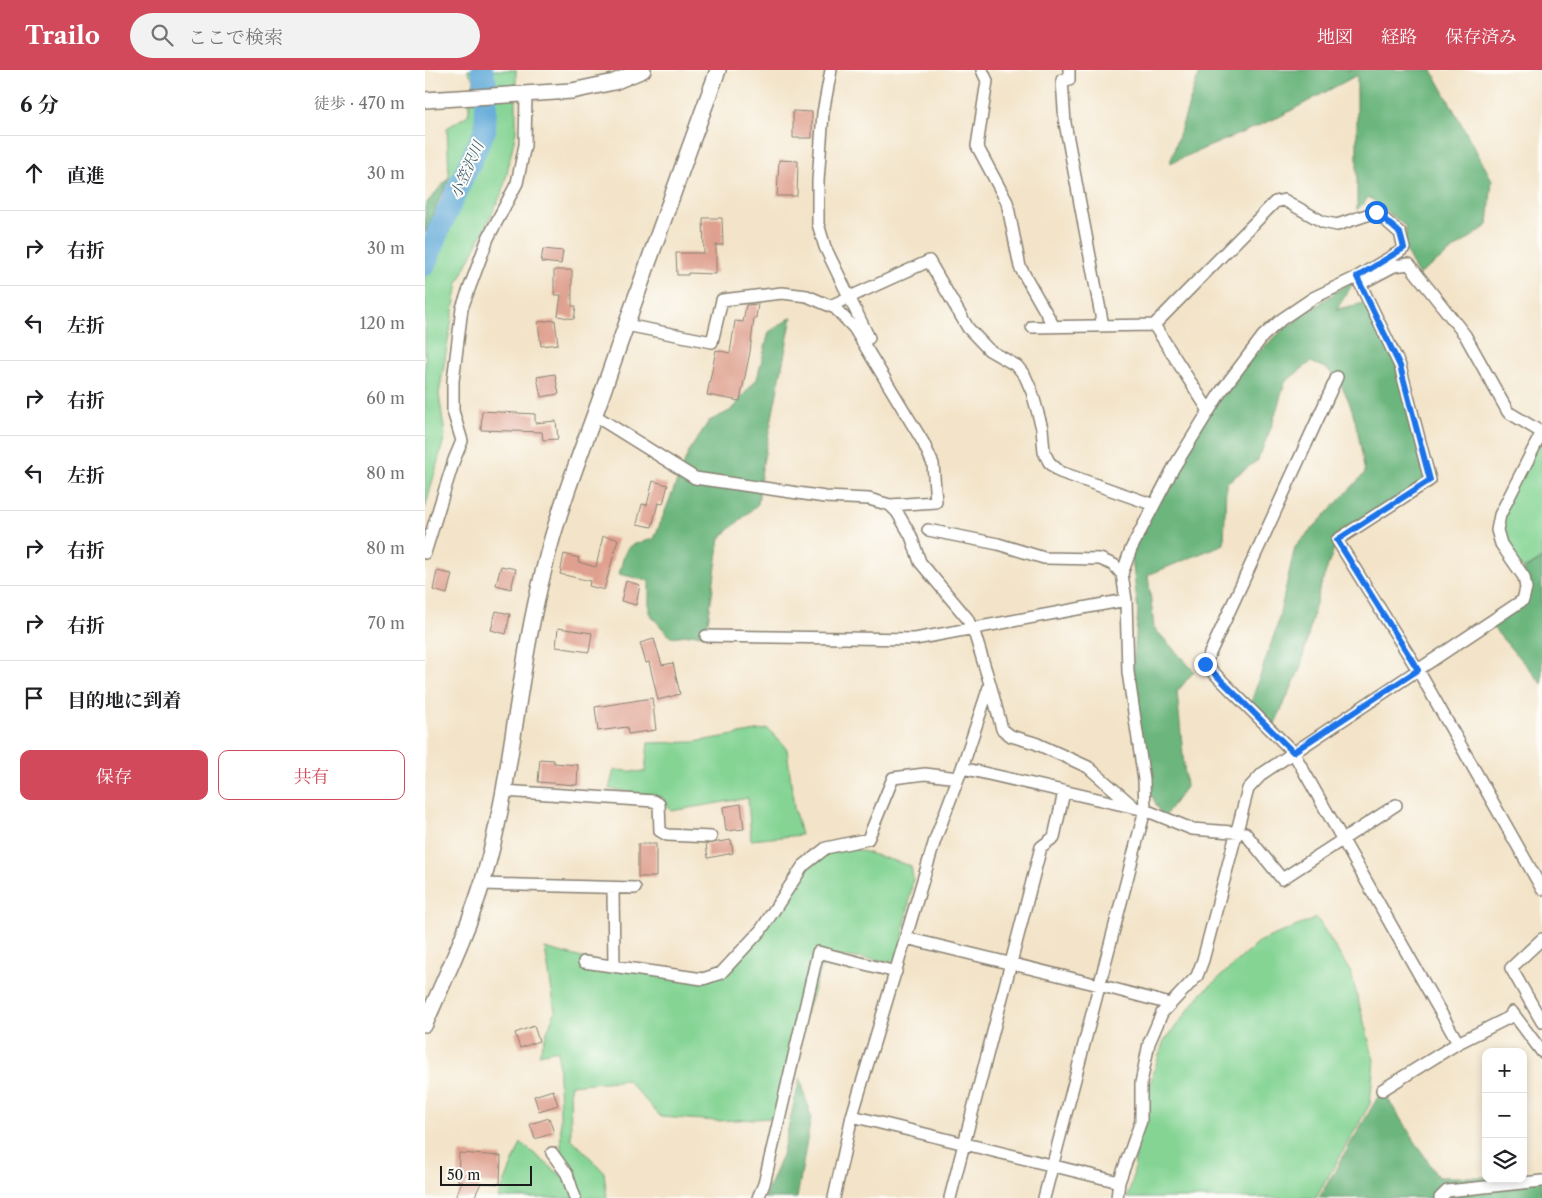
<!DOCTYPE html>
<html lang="ja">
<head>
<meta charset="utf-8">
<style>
  :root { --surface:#fff; --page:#f2f2f2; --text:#202124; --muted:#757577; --line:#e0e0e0; --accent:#d1495b }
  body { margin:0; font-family:"Libre Caslon Text","Noto Serif JP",serif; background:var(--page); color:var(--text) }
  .controls { position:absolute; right:15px; bottom:15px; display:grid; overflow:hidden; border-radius:10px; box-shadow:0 2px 8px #0003 }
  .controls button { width:45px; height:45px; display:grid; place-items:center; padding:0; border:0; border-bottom:1px solid var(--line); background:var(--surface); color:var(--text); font:25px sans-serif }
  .scale { position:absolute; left:15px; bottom:12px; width:92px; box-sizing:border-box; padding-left:5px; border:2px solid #1c1c1c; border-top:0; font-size:14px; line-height:18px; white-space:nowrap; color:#1c1c1c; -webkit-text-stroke:4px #fdfcf7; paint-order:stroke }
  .stop { position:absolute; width:15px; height:15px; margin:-11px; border:4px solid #1a73e8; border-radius:50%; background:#fff }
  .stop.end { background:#1a73e8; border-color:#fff; box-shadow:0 1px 5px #0008 }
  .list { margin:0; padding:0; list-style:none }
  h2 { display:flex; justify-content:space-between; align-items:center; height:65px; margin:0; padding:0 20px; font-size:21px }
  h2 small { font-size:16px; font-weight:400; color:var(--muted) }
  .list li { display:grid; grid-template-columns:32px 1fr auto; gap:15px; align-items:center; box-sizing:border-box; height:75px; padding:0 20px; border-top:1px solid var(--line) }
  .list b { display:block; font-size:19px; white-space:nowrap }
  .list em { font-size:16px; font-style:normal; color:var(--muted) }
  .actions { display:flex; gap:10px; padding:15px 20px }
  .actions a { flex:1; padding:11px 0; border:1px solid var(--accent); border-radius:10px; text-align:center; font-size:18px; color:var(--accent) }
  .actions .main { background:var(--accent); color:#fff }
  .icon { flex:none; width:28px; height:28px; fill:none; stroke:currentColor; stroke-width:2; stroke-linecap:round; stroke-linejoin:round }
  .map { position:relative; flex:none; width:1117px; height:1128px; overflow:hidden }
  header { display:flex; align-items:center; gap:30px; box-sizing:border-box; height:70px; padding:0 25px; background:var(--accent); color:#fff }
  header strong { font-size:24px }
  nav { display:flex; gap:28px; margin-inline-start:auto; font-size:18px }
  .search { width:350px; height:45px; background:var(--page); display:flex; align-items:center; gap:12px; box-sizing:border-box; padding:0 18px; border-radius:28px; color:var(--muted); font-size:19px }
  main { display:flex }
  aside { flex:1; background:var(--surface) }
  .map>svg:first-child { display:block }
  .green { fill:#85d494; stroke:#507858 }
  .forest { fill:#6cb67e; stroke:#44694d }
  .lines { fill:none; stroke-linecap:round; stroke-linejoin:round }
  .river { stroke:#62aad9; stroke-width:22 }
  .building { fill:#dfa08f }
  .minor-casing { stroke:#888072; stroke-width:14 }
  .tertiary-casing { stroke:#888072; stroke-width:18 }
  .minor { stroke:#fff; stroke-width:11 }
  .tertiary { stroke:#fff; stroke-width:15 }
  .route { stroke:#1a73e8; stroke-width:6 }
  .labels { text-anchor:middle; stroke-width:4; stroke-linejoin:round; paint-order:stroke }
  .water-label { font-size:15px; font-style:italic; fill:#3c5c71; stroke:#fdfcf7 }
</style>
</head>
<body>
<header>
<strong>Trailo</strong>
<div class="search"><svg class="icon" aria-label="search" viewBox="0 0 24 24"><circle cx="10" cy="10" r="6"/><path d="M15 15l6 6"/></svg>ここで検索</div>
<nav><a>地図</a><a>経路</a><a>保存済み</a></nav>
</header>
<main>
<aside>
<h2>6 分<small>徒歩 · 470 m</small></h2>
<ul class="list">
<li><svg class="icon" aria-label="ahead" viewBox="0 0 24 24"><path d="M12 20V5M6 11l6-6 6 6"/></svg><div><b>直進</b></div><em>30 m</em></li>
<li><svg class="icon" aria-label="right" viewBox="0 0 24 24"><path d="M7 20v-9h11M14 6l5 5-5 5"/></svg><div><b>右折</b></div><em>30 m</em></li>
<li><svg class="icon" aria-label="left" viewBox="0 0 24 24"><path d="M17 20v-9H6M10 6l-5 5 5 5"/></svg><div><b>左折</b></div><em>120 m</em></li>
<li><svg class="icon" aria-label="right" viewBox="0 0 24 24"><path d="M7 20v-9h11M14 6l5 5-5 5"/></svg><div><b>右折</b></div><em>60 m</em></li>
<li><svg class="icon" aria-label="left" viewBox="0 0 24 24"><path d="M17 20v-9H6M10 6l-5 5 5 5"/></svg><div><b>左折</b></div><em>80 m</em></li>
<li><svg class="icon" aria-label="right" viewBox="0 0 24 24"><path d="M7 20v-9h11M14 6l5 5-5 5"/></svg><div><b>右折</b></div><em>80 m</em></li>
<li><svg class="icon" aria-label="right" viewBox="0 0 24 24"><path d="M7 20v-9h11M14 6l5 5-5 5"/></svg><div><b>右折</b></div><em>70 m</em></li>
<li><svg class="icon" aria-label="arrive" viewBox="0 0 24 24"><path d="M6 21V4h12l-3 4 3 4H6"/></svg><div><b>目的地に到着</b></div></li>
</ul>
<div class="actions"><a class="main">保存</a><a>共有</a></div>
</aside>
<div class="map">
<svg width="1117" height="1128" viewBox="0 0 1117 1128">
  <rect width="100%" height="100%" fill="#fdfcf7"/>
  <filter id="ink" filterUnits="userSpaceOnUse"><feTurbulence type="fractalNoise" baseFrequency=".02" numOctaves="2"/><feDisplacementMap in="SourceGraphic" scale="10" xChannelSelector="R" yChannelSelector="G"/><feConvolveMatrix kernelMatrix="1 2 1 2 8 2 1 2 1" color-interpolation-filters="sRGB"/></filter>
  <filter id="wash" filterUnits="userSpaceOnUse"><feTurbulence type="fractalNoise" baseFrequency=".0096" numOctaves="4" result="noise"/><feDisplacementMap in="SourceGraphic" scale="20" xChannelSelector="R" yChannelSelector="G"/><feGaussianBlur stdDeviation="1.12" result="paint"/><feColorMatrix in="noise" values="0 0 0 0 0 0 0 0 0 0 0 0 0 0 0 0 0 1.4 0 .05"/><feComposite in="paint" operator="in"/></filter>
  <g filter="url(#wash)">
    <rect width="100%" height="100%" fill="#f3e4c9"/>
    <!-- green -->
    <path class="green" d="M42,0H91V61L78,121L33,213L14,324L20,365L0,439V178L24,107L22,58L43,45L49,10Z
      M1117,362V489L1098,499L1078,476L1075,445Z
      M343,659L362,679L369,738L376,765L326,770L323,728L246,741L237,727L184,719L189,700L220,702L223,673L269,672Z
      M417,775L486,796L488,808L474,892L401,885L376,956L347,1048L292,1051L236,1047L202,1010L145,1015L146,1068L179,1102L182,1128H73L96,1073L137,1106L133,980L114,984L130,941L120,878L179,894L271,908L295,903L318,879L378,796Z
      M892,848L926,903L949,990L945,1034L891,1128H702L708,1108L716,1042L738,973L775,925L835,871Z"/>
    <!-- forest -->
    <path class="forest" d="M775,0H1007L1067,110L1063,155L993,205L979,178L981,157L944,127L932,140V5L854,47L745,93Z
      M24,107L0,163V135Z
      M932,207L912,239L944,232L979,309L1005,410L912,470L894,521L875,599L847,660L824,638L852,556L870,477L940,403C934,370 930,323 903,300C898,296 891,295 886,292L860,312L847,355L833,390L801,413L799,474L723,505L729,558L769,601L752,622L761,717L738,748L719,710L706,624L713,541L706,479L719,432L776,353L808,305L859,259Z
      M367,247L337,398L333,434L295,468L281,566L271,564L245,567L224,543V511L194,504C202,475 199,476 229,469L264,381L284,351L305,341L332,309L344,262Z
      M1117,489V614L1063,552L1098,530L1096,502Z
      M375,1007L386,1047L372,1128H339L357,1085Z
      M957,1020L1013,1107H1061V1109H1098V1106L1117,1105V1128H894Z"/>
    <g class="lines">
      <!-- river -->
      <path class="river" d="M0,195L14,159L60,60L62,17L57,0"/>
    </g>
    <g id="blocks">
      <!-- building -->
      <path class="building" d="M368,41L387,42V68H368Z
        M354,90L373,91L372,126H352Z
        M278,148H297L298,175H291V204L263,203V205H252L251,183H279Z
        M118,179L138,181L136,194L116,192Z
        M129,200H147V236H151L149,249L133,246L136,225H129Z
        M333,234L331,248H329L325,282L315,331L282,325L291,280L305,283L310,251L318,252L321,235Z
        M130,250L133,274L116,276L113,252Z
        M130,304L134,324L116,327L112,307Z
        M57,341L110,344V353L131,351L133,369L118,370L117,362L56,360Z
        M228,411L243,415L238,434L233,433L227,457L212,454L217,434L222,435Z
        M178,466L193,469L179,520L164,516L165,511L135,504L139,484L154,488L153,492L171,497Z
        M76,496L91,499L86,519L71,515Z
        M12,501L27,504L22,524L8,520Z
        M201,511L215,515L211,535L196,531Z
        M71,541L85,544L81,564L66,560Z
        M133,558L167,563L164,582L131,577Z
        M229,569L237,595L248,593L255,624L233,630L224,592L221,593L215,573Z
        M227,628L231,660L203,664L202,657L173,661L170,637Z
        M115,689L129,690V693L153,695L152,715L113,712Z
        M316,734L319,759L301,761L298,737Z
        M306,770L308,783L283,788L281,774Z
        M213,774H231V807H213Z
        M109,956L114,971L95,978L90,963Z
        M128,1020L133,1035L114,1041L109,1026Z
        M124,1048L129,1063L110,1069L105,1054Z
        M34,1083L76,1086L75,1114L56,1113L49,1128H30L37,1111H33Z"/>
    </g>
  </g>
  <g filter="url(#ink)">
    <use href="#blocks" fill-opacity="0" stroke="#888072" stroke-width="1"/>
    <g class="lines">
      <!-- minor casing -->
      <g class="minor-casing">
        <path id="minor" d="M406,0L398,43L393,111V154L400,177L444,268L437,272
          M557,0L562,11L552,76L582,132L595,197L628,255
          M644,0V10H637L640,53L678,256
          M932,207L975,296L1005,410L912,470L993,600L1117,819
          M935,214L969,196L984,194L1040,265L1083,342L1116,362
          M405,236L504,191L543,258L564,280L592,296L600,306L607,322L617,358L619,382L624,392L635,402L729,435
          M201,255L287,272L297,230L357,223L382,226L410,238L429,258L498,372L508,394L511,432L465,435
          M607,257L729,255L784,341
          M912,307L780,594L868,682L1033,973
          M169,345L270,408L400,427L444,429L465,435L472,442L486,466L495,492L542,548L550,565L565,614L537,698L510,770L427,1046L409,1128
          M503,460L573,474L619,488L675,489L689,495L697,504
          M0,483L29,390L37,371L28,341V311L37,238L63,168L92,113L100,75L101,24
          M281,566L490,569L701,530
          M565,614L577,659L586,666L610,673L663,697L708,736
          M537,698L720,740L767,759L820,763L857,809L971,735
          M78,721L229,731L234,734L235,761L242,765L286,767
          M57,814L210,818
          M188,818L189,896
          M481,868L674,915L745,934
          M1117,869L1086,898L1117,952
          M159,892L278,909L296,903L336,860L378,796L401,778L443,769L468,708L500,704L533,708
          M957,1020L1033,973L1085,947L1087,942L1117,982
          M427,1046L694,1112
          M127,1083L142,1104L150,1128
          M333,1128L339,1114L350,1067L393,882L471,902
          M525,1128L616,777L629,767L639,722
          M619,1128L720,740L719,710L703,602L701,530L697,504L706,479L749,397L795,323L838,266L857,249L888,228L932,207L974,182L979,178L975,163L951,142L912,155L898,152L859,130L850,132L729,255
          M692,1128L694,1112L716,1051V1013L724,973L737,943L772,906L778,890L823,719L838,703L1098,530L1101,518L1099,507L1076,474L1072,460L1075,445L1117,362
          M1015,1128L1022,1121L1117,1111"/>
      </g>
      <!-- tertiary casing -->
      <g class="tertiary-casing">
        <path id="tertiary" d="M0,30L147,21L189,12L218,0
          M0,954C20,908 42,862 57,814C88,712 92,602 119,499C133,440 156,383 176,327C214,217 253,109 293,0"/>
      </g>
      <!-- minor -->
      <use href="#minor" class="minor"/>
      <!-- tertiary -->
      <use href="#tertiary" class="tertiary"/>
    </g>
  </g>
  <g class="lines" filter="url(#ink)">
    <!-- route -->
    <path class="route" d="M780,594L868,682L993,600L912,470L1005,410L975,296L932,207L979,178L975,163L951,142"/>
  </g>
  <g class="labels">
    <!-- water labels -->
    <g class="water-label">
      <text transform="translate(42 100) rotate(-66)" y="5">小笠沢川</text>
    </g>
  </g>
</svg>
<div class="controls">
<button>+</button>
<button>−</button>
<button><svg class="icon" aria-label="layers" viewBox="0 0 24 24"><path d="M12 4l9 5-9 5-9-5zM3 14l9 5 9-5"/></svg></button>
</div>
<div class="scale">50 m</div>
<div class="stop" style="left:951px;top:142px"></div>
<div class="stop end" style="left:780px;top:594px"></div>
</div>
</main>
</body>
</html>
